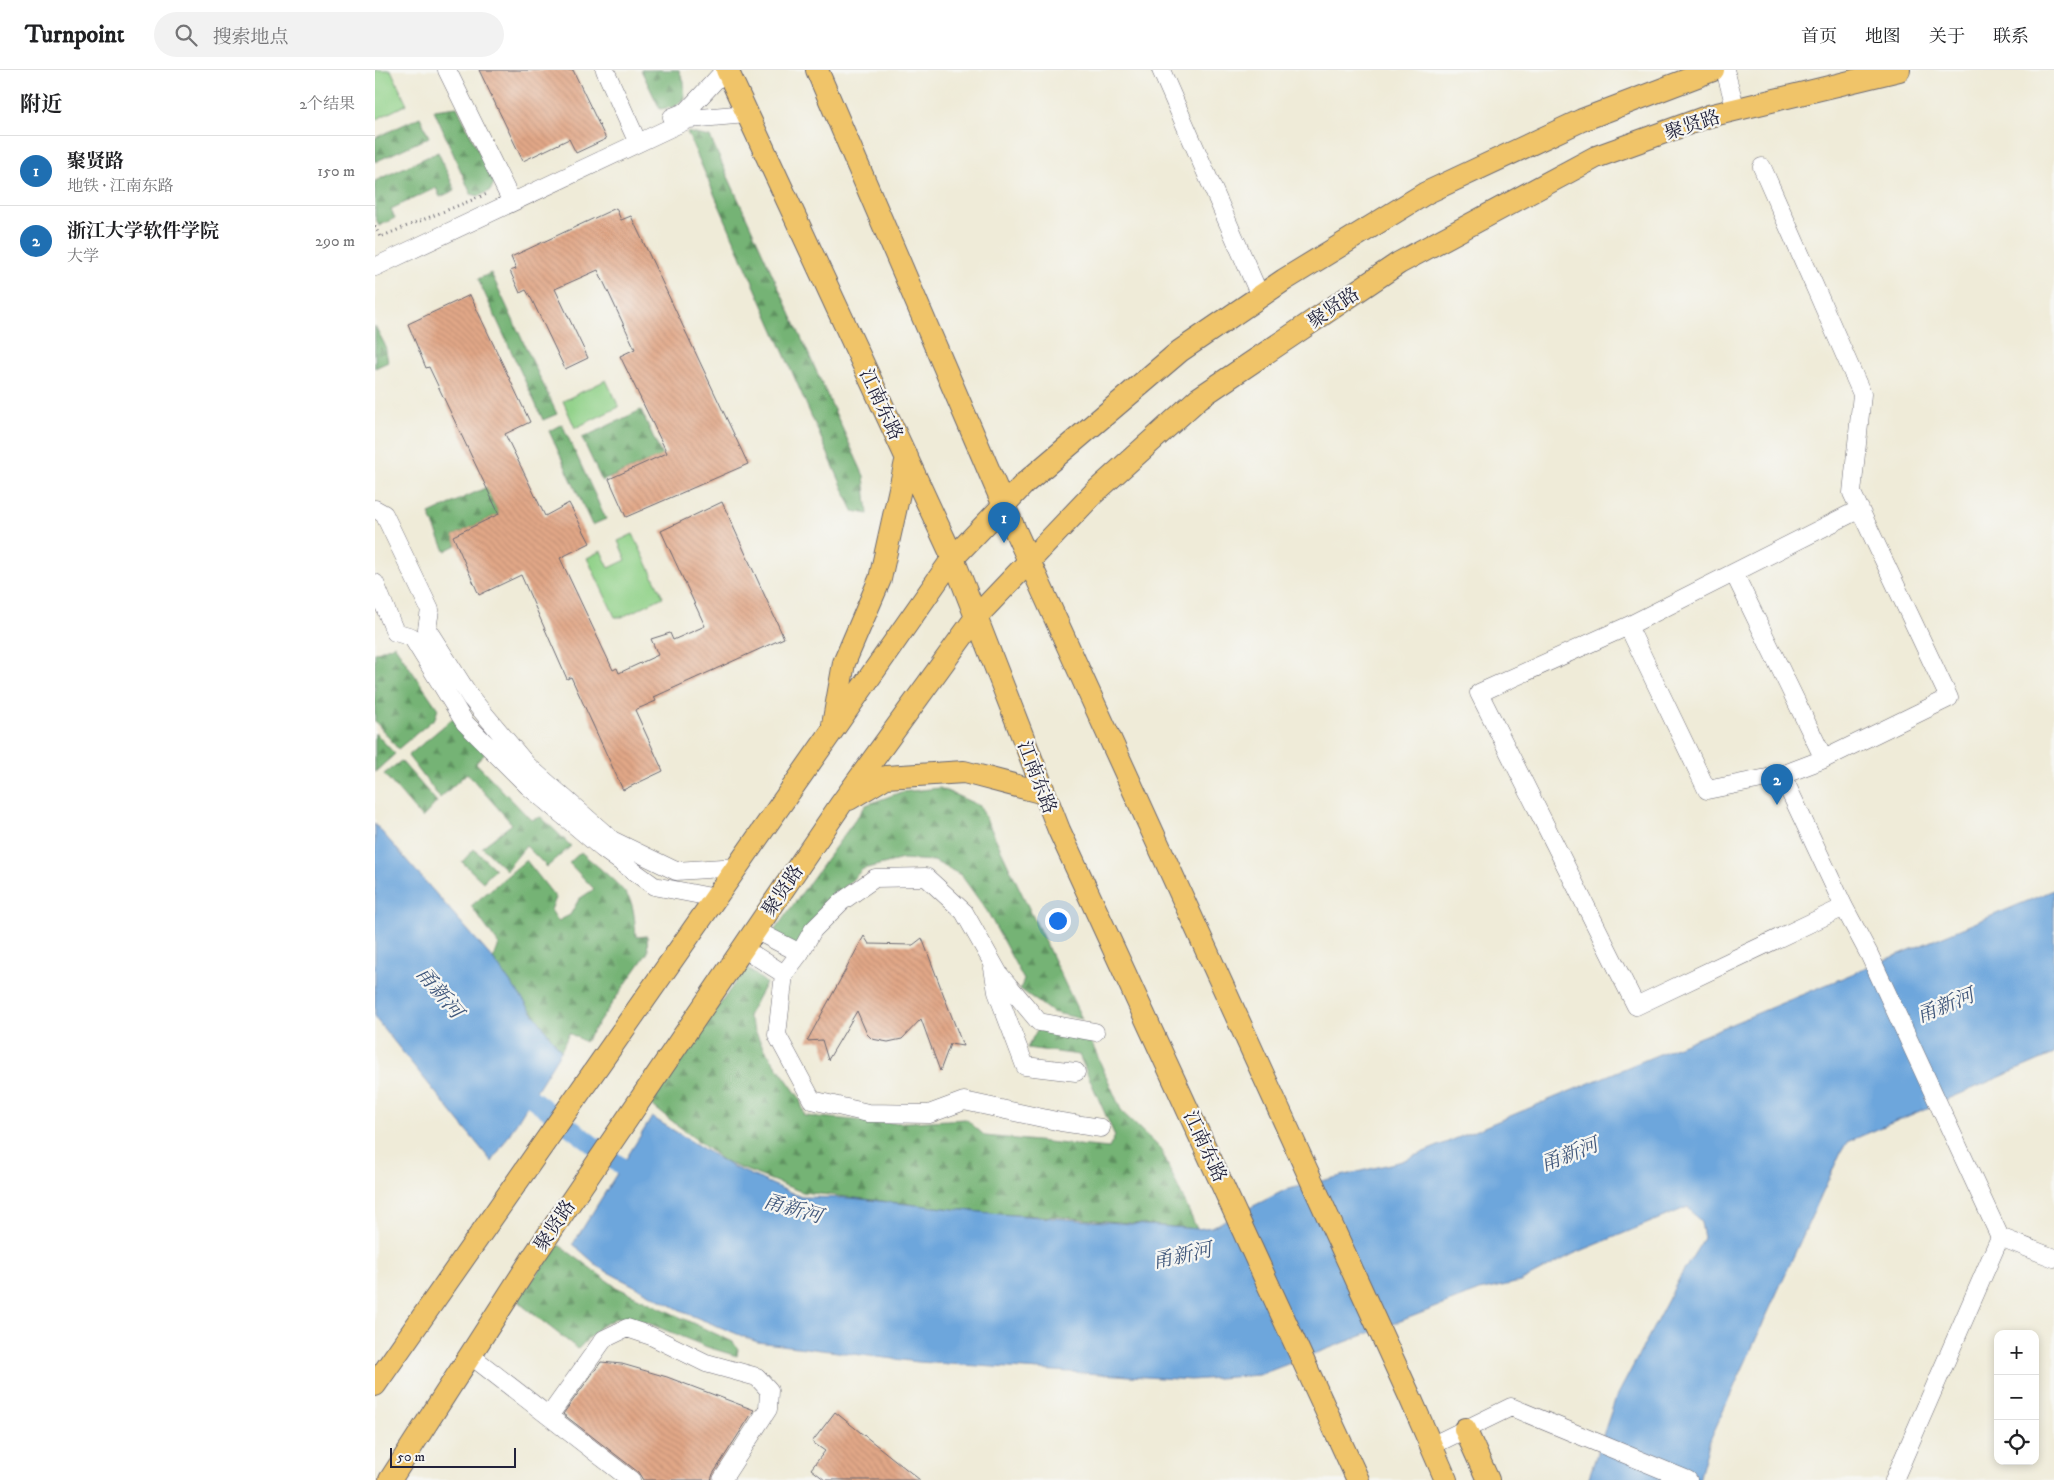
<!DOCTYPE html>
<html lang="zh">
<head>
<meta charset="utf-8">
<style>
  :root { --surface:#fff; --page:#f2f2f2; --text:#202124; --muted:#757577; --line:#e0e0e0; --accent:#1f6fb2 }
  body { margin:0; font-family:"IM FELL DW Pica","Noto Serif SC",serif; background:var(--page); color:var(--text) }
  .controls { position:absolute; right:15px; bottom:15px; display:grid; overflow:hidden; border-radius:10px; box-shadow:0 2px 8px #0003 }
  .controls button { width:45px; height:45px; display:grid; place-items:center; padding:0; border:0; border-bottom:1px solid var(--line); background:var(--surface); color:var(--text); font:25px sans-serif }
  .scale { position:absolute; left:15px; bottom:12px; width:126px; box-sizing:border-box; padding-left:5px; border:2px solid #22223b; border-top:0; font-size:14px; line-height:18px; white-space:nowrap; color:#22223b; -webkit-text-stroke:4px #f6f6f2; paint-order:stroke }
  .you { position:absolute; left:682px; top:850px; width:18px; height:18px; margin:-12px; border:4px solid #fff; border-radius:50%; background:#1a73e8; box-shadow:0 0 0 8px #1a73e833 }
  .badge { display:grid; place-items:center; width:32px; height:32px; border-radius:50%; background:var(--accent); color:#fff; font-size:16px; font-weight:700 }
  .pin { position:absolute; translate:-50% -41px; filter:drop-shadow(0 1px 2px #0008) }
  .pin::after { content:''; position:absolute; top:26px; width:18px; height:15px; background:inherit; clip-path:polygon(0 0,100% 0,50% 100%) }
  .list { margin:0; padding:0; list-style:none }
  h2 { display:flex; justify-content:space-between; align-items:center; height:65px; margin:0; padding:0 20px; font-size:21px }
  h2 small { font-size:16px; font-weight:400; color:var(--muted) }
  .list li { display:grid; grid-template-columns:32px 1fr auto; gap:15px; align-items:center; box-sizing:border-box; height:70px; padding:0 20px; border-top:1px solid var(--line) }
  .list b { display:block; font-size:19px; white-space:nowrap }
  .list p { margin:0; font-size:16px; white-space:nowrap; color:var(--muted) }
  .list em { font-size:16px; font-style:normal; color:var(--muted) }
  .icon { flex:none; width:28px; height:28px; fill:none; stroke:currentColor; stroke-width:2; stroke-linecap:round; stroke-linejoin:round }
  .map { position:relative; flex:none; width:1679px; height:1410px; overflow:hidden }
  header { display:flex; align-items:center; gap:30px; box-sizing:border-box; height:70px; padding:0 25px; background:var(--surface); border-bottom:1px solid var(--line) }
  header strong { font-size:24px }
  nav { display:flex; gap:28px; margin-inline-start:auto; font-size:18px }
  .search { width:350px; height:45px; background:var(--page); display:flex; align-items:center; gap:12px; box-sizing:border-box; padding:0 18px; border-radius:28px; color:var(--muted); font-size:19px }
  main { display:flex }
  aside { flex:1; background:var(--surface) }
  .map>svg:first-child { display:block }
  .green { fill:#90d188; stroke:#597a62 }
  .forest { fill:url(#forest-firs); stroke:#4b6a58 }
  .water { fill:#6da6dc; stroke:#48648c }
  .lines { fill:none; stroke-linecap:round; stroke-linejoin:round }
  .canal { stroke:#6da6dc; stroke-width:18 }
  .building { fill:url(#building-back-hatch) }
  .minor-casing { stroke:#6a6872; stroke-width:19 }
  .major-casing { stroke:#6a6872; stroke-width:24 }
  .path { stroke:#6a6872; stroke-width:3; stroke-dasharray:1 4; stroke-linecap:butt }
  .minor { stroke:#fff; stroke-width:18 }
  .major { stroke:#f0c469; stroke-width:22 }
  .labels { text-anchor:middle; stroke-width:4.5; stroke-linejoin:round; paint-order:stroke }
  .street-label { font-size:19px; fill:#22223b; stroke:#f6f6f2 }
  .water-label { font-size:20px; font-style:italic; fill:#40577b; stroke:#f6f6f2 }
</style>
</head>
<body>
<header>
<strong>Turnpoint</strong>
<div class="search"><svg class="icon" aria-label="search" viewBox="0 0 24 24"><circle cx="10" cy="10" r="6"/><path d="M15 15l6 6"/></svg>搜索地点</div>
<nav><a>首页</a><a>地图</a><a>关于</a><a>联系</a></nav>
</header>
<main>
<aside>
<h2>附近<small>2个结果</small></h2>
<ul class="list">
<li><span class="badge">1</span><div><b>聚贤路</b><p>地铁 · 江南东路</p></div><em>150 m</em></li>
<li><span class="badge">2</span><div><b>浙江大学软件学院</b><p>大学</p></div><em>290 m</em></li>
</ul>
</aside>
<div class="map">
<svg width="1679" height="1410" viewBox="0 0 1679 1410">
  <defs>
    <pattern id="forest-firs" width="22" height="20" patternUnits="userSpaceOnUse" patternTransform="scale(1.25)"><rect width="22" height="20" fill="#74b374"/><path d="M5 1l3.5 6h-7zM16 11l3.5 6h-7z" fill="#5f9160"/></pattern>
    <pattern id="building-back-hatch" width="6" height="6" patternUnits="userSpaceOnUse" patternTransform="scale(1.25)"><rect width="6" height="6" fill="#e1a787"/><path d="M-1 5l2 2M0 0l6 6M5-1l2 2" fill="none" stroke="#c18f75"/></pattern>
  </defs>
  <rect width="100%" height="100%" fill="#f6f6f2"/>
  <filter id="ink" filterUnits="userSpaceOnUse"><feTurbulence type="fractalNoise" baseFrequency=".02" numOctaves="2"/><feDisplacementMap in="SourceGraphic" scale="10" xChannelSelector="R" yChannelSelector="G"/><feConvolveMatrix kernelMatrix="1 2 1 2 8 2 1 2 1" color-interpolation-filters="sRGB"/></filter>
  <filter id="wash" filterUnits="userSpaceOnUse"><feTurbulence type="fractalNoise" baseFrequency=".0096" numOctaves="4" result="noise"/><feDisplacementMap in="SourceGraphic" scale="20" xChannelSelector="R" yChannelSelector="G"/><feGaussianBlur stdDeviation="1.12" result="paint"/><feColorMatrix in="noise" values="0 0 0 0 0 0 0 0 0 0 0 0 0 0 0 0 0 1.4 0 .05"/><feComposite in="paint" operator="in"/></filter>
  <g filter="url(#wash)">
    <rect width="100%" height="100%" fill="#efebd8"/>
    <!-- green -->
    <path class="green" d="M0,0H16L32,34L0,50Z
      M231,310L244,337L200,358L188,331Z
      M258,464L288,527L247,547H240L212,488L226,481L234,498L251,490L243,471Z"/>
    <!-- forest -->
    <path class="forest" d="M266,0H304L309,12L310,30L299,37L285,39Z
      M82,37L119,113L115,121L104,126L96,124L59,40Z
      M45,47L54,67L0,92V68Z
      M312,62L335,67L489,406L493,444L478,441Z
      M63,82L80,120L65,127L61,118L16,139L20,148L4,156L0,146V111Z
      M116,203L182,344L168,350L103,209Z
      M0,256L10,275L13,292L0,298Z
      M266,340L287,386L227,411L207,368Z
      M187,354L231,449L217,455L174,361Z
      M112,417L124,444L78,466L82,475L70,481L54,444Z
      M19,575L63,639L60,648L23,679L0,651V583Z
      M78,648L110,684L101,693L156,750L166,747L196,776L172,797L151,776L131,800L107,777L137,754L92,703L65,728L33,686Z
      M0,663L20,684L0,702Z
      M26,691L62,732L47,748L9,704Z
      M565,718L605,736L707,949L677,942L645,919L649,910L612,841L586,805L559,791L528,789L488,799L456,831L420,880L399,861L491,735L526,722Z
      M99,779L120,799L108,812L87,792Z
      M206,782C220,795 249,816 256,832C260,844 260,856 261,867L272,866L273,882L210,972L194,963L186,981L118,889L124,875L96,836L151,790L181,828L176,840L183,851L195,845L204,829L219,819L194,793Z
      M371,897L391,913L373,946L387,975L424,1027L430,1046L518,1053L591,1049L610,1066L734,1078L740,1066L704,985L652,978L662,960L714,967L747,1042L785,1078L822,1159L687,1147L624,1144L427,1122L350,1092L275,1034Z
      M184,1175L241,1217L358,1272L363,1279L362,1286L332,1277L273,1253L243,1247L226,1256L203,1279L148,1236L143,1229Z"/>
    <!-- water -->
    <path class="water" d="M0,754L118,889L186,981L117,1092L0,948Z
      M1679,820V984L1472,1072L1465,1084L1335,1370L1324,1410H1213L1240,1330L1305,1207L1329,1168L1326,1153L1313,1137L1198,1184L1145,1212L1104,1221L884,1305L816,1310L543,1292L382,1272L313,1244L225,1198L198,1174L277,1047L356,1096L426,1127L475,1128L624,1144L822,1159L837,1157L910,1120L1027,1091Z"/>
    <g class="lines">
      <!-- canal -->
      <path class="canal" d="M138,1014L264,1110"/>
    </g>
    <g id="blocks">
      <!-- building -->
      <path class="building" d="M104,0H198L231,69L201,83L194,69L148,91Z
        M241,138L246,150L256,146L373,394L251,447L234,409L292,383L245,286L260,279L223,200L180,219L213,288L190,299L157,230L151,220L145,223L135,201L141,199L136,187Z
        M95,225L155,352L130,364L170,446L194,433L215,473L185,488L238,600L242,598L244,603L283,585L276,569L295,563L298,570L330,556L286,461L347,432L409,568L279,627L281,631L260,640L288,701L248,720L196,607L192,609L146,505L104,525L78,466L124,444L54,297L51,298L33,254Z
        M489,866L494,874L538,875L547,868L588,976L575,974L565,1001L546,949L527,969L513,972L497,969L492,964L482,941L453,990L447,970L432,971Z
        M226,1292L247,1294L292,1307L379,1340L338,1404L336,1410H268L263,1402L188,1344Z
        M460,1342L545,1410H450L436,1399L450,1381L437,1372Z"/>
    </g>
  </g>
  <g filter="url(#ink)">
    <use href="#blocks" fill-opacity="0" stroke="#6a6872" stroke-width="1"/>
    <g class="lines">
      <!-- minor casing -->
      <g class="minor-casing">
        <path id="minor" d="M72,0L137,132
          M230,0L263,73
          M786,0L885,226
          M1350,0L1361,40
          M297,47L312,41L350,0
          M0,197L314,49L372,44
          M0,439L9,444L55,540L52,559L96,628L152,695L237,770L301,801L363,797
          M1359,503L1449,689L1574,628L1477,423L1487,324L1387,97
          M0,513L20,562L37,567L90,653L153,716L228,779L279,816L341,828
          M1253,556L1332,720L1407,705L1449,689
          M1407,705L1469,837L1494,884L1625,1167L1679,1188
          M1469,837L1261,936L1104,623L1253,556L1485,439
          M380,860L425,883
          M368,878L409,904
          M618,898L622,922L650,996L701,1002
          M720,962L664,952L624,904L589,842L551,807L500,808L466,832L438,860L425,883L409,904L402,965L437,1030L493,1043L554,1044L589,1031L686,1052L726,1058
          M95,1285L256,1410
          M174,1346L229,1269L252,1258L276,1266L331,1293L382,1307L394,1320L393,1339L347,1410
          M1056,1376L1136,1337L1313,1410
          M1519,1410L1625,1167"/>
      </g>
      <!-- major casing -->
      <g class="major-casing">
        <path id="major" d="M352,0L578,488L684,760L983,1410
          M442,0L629,436L1035,1327L1071,1410
          M458,655L469,593L505,509L532,387
          M474,729L511,707L589,702L669,723
          M0,1315L578,488L650,413L805,281L909,210L1051,123L1207,50L1338,0
          M1090,1359L1113,1410
          M15,1410L159,1186L466,734L602,546L719,423L824,328L1024,193L1221,87L1334,46L1524,0"/>
      </g>
      <!-- path -->
      <path class="path" d="M0,156L5,167L112,124"/>
      <!-- minor -->
      <use href="#minor" class="minor"/>
      <!-- major -->
      <use href="#major" class="major"/>
    </g>
  </g>
  <g class="labels">
    <!-- street labels -->
    <g class="street-label">
      <text transform="translate(1317 54) rotate(-18)" y="7">聚贤路</text>
      <text transform="translate(958 237) rotate(-34)" y="7">聚贤路</text>
      <text transform="translate(507 334) rotate(65)" y="7">江南东路</text>
      <text transform="translate(663 707) rotate(69)" y="7">江南东路</text>
      <text transform="translate(407 820) rotate(-56)" y="7">聚贤路</text>
      <text transform="translate(831 1076) rotate(65)" y="7">江南东路</text>
      <text transform="translate(179 1155) rotate(-56)" y="7">聚贤路</text>
    </g>
    <!-- water labels -->
    <g class="water-label">
      <text transform="translate(65 922) rotate(50)" y="7">甬新河</text>
      <text transform="translate(1570 935) rotate(-22)" y="7">甬新河</text>
      <text transform="translate(1194 1084) rotate(-21)" y="7">甬新河</text>
      <text transform="translate(418 1138) rotate(16)" y="7">甬新河</text>
      <text transform="translate(807 1185) rotate(-12)" y="7">甬新河</text>
    </g>
  </g>
</svg>
<div class="controls">
<button>+</button>
<button>−</button>
<button><svg class="icon" aria-label="locate" viewBox="0 0 24 24"><circle cx="12" cy="12" r="6"/><path d="M12 2v4M12 18v4M2 12h4M18 12h4"/></svg></button>
</div>
<div class="scale">50 m</div>
<div class="you"></div>
<div class="pin badge" style="left:629px;top:473px">1</div>
<div class="pin badge" style="left:1402px;top:735px">2</div>
</div>
</main>
</body>
</html>
